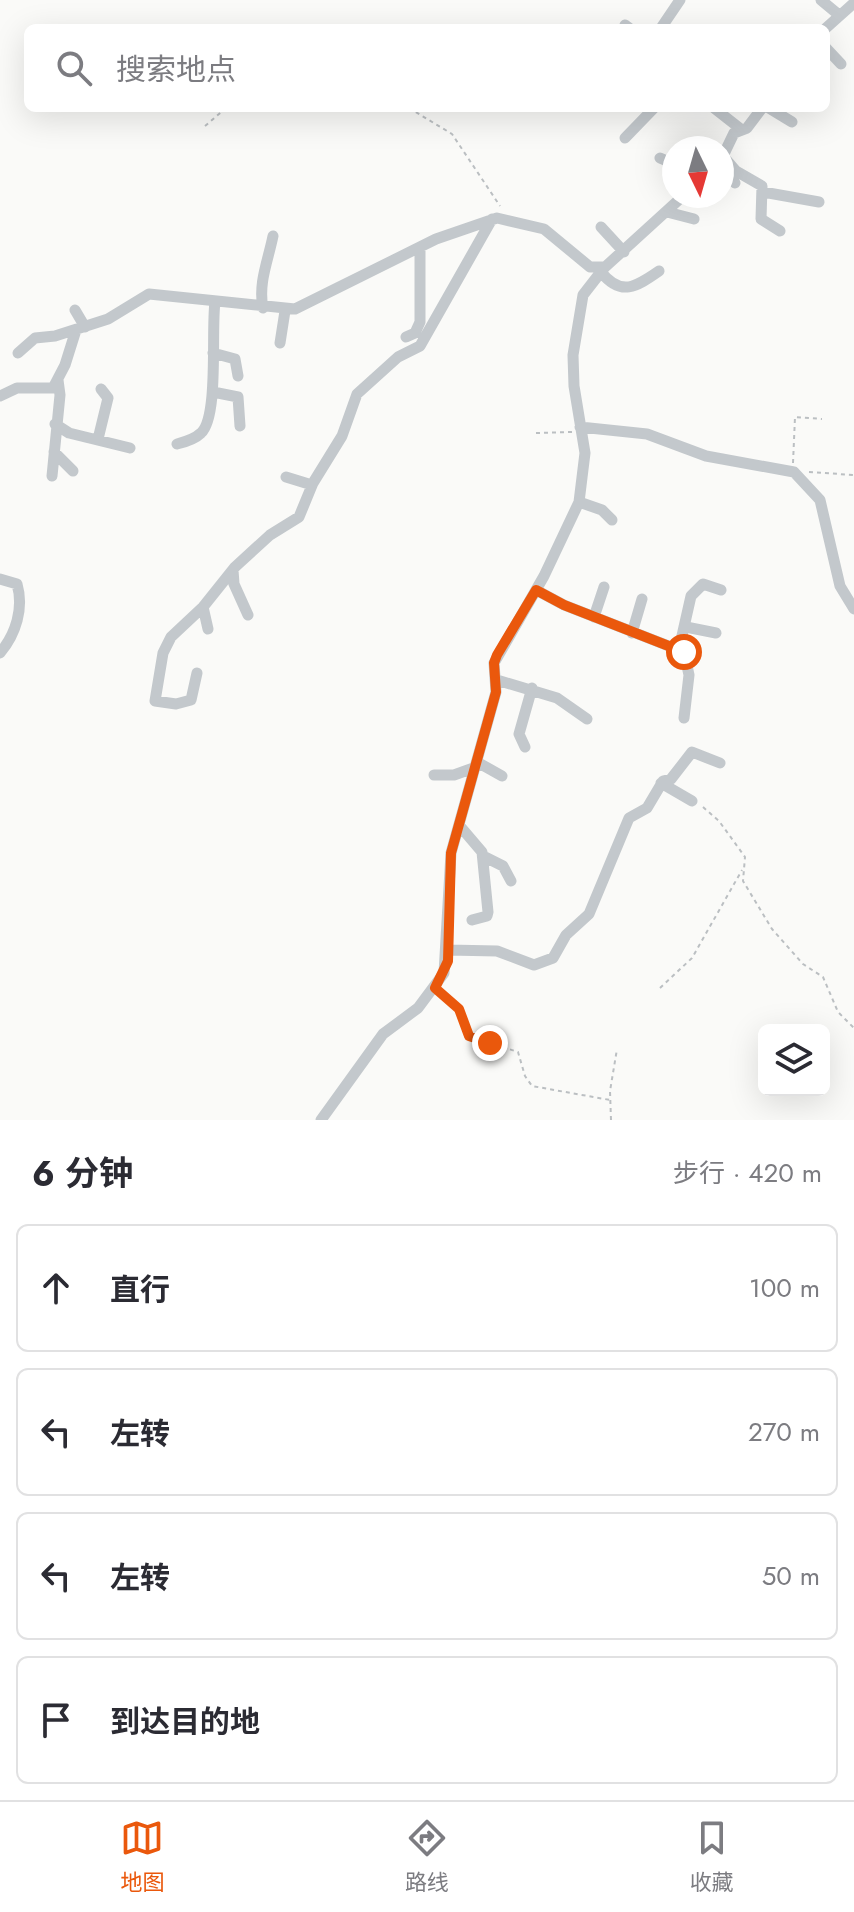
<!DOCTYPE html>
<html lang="zh">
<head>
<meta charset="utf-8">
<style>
  :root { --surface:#fff; --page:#f2f2f3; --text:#2b2b33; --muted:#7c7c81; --line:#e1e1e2; --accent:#ea580c }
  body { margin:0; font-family:Jost,"Noto Sans SC",sans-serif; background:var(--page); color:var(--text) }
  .controls { position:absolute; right:24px; bottom:24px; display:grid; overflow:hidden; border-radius:12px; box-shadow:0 8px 32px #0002 }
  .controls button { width:72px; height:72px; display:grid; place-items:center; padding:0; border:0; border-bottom:2px solid var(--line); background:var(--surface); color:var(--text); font:40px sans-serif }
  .compass { position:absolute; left:662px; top:136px; width:72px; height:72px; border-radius:50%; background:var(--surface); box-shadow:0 8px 32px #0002; rotate:175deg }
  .stop { position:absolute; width:24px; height:24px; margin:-18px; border:6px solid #ea580c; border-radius:50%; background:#fff }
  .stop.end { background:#ea580c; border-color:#fff; box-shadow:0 2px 8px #0008 }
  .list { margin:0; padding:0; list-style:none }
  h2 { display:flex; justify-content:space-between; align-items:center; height:104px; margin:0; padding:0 32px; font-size:34px }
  h2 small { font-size:26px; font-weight:400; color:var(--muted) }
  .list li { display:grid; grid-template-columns:52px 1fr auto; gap:24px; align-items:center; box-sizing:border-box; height:128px; margin:0 16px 16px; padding:0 16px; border:2px solid var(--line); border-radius:12px }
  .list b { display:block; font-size:30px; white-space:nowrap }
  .list em { font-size:26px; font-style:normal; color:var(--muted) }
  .icon { flex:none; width:44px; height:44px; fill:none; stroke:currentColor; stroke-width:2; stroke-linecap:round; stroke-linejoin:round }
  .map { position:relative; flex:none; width:854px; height:1120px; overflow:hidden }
  .search { position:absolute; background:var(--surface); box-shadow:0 8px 32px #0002; left:24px; right:24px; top:24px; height:88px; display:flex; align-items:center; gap:20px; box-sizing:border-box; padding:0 28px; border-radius:12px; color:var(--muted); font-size:30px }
  .sheet { height:680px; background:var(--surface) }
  nav { display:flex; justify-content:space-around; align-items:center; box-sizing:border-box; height:112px; border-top:2px solid var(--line); background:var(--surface); font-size:22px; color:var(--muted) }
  nav a { display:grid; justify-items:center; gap:4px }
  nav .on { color:var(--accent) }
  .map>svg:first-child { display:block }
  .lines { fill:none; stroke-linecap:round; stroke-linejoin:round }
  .path { stroke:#bbbfc2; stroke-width:2; stroke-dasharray:4 4; stroke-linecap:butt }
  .minor { stroke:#c3c8cc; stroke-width:11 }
  .route { stroke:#ea580c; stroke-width:10 }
</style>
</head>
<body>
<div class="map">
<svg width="854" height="1120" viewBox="0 0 854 1120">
  <rect width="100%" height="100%" fill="#fafaf8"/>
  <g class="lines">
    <!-- path -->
    <path class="path" d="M409,108L452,134L500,206
      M205,126L226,108
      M536,433L572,432
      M793,463L795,417L822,419
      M809,472L854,475
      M703,807L719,821L745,857L743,881L772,929L803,964L823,977L838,1012L854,1028
      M660,988L692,958L742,870
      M441,993L459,1009L469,1036L518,1052L525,1076L532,1086L610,1100
      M611,1120L610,1091L617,1049"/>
    <!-- minor -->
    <path class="minor" d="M821,0L839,15
      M625,25L629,28
      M661,28L680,0
      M826,28L854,3
      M826,48L841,64
      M714,108L742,130
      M769,108L792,122
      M625,138L654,108
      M723,156L736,171L762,186L761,219L780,231
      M660,158L674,164
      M722,158L734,133L747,128L762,108
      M722,169L735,183
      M763,192L819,202
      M667,212L694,219
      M601,227L624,252
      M601,272C621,297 636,287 659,271
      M263,308C258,283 268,261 273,236
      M75,310L85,327
      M406,337L415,333L420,322V247
      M280,343L285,311
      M18,353L35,338L55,336L108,319L149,294L295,309L436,239L497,218L544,229L590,267H605
      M213,353L235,359L238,376
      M213,392L238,397L240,426
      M0,396L17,388H53L65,365L76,330
      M55,424L69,433L130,448
      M580,427L647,434L706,456L794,472L820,500L840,586L854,609
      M98,439L108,398L101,389
      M177,444C185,442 195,439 201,433C219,417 211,330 215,302
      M54,452L73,471
      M52,476L60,395L58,380
      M286,477L312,485
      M579,502L602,510L612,520
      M233,570L234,584L248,615
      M0,579L17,584C24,608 16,634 0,653
      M536,590L564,605L684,652L689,675L684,718
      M203,607L208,629
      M594,617L604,587
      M686,627L716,633
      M632,633L642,599
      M679,649L691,596L703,584L721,590
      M197,673L191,700L176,704L155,701L163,653L171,637L203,607L235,567L270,535L299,517L313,483L342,436L357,394L398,357L420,346L492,219
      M497,680L557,698L587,719
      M525,747L519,734L532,688
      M477,762L502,776
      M434,775H454L476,767
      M661,783L692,801
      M459,825L482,852L488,912L487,916L472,920
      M483,856L503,866L511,881
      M448,950L497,951L534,965L553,958L566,935L589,914L629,818L647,808L663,781L671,779L692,752L720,763
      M321,1120L383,1034L418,1008L444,973L451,853L496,692L494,663L544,576L579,502L585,453L574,386L573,355L583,295L604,268L683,196"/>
  </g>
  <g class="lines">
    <!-- route -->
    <path class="route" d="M490,1043L469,1036L459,1009L435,988L448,961L451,853L496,692L494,663L497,655L536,590L564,605L684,652"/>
  </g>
</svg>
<div class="controls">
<button><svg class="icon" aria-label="layers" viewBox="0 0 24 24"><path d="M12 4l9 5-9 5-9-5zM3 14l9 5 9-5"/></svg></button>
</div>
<svg class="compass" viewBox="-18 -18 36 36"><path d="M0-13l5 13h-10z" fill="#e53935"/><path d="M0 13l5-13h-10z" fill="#7c7c81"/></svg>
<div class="stop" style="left:684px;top:652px"></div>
<div class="stop end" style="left:490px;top:1043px"></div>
<div class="search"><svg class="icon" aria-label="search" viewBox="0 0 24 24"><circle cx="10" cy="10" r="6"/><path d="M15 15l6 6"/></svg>搜索地点</div>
</div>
<section class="sheet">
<h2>6 分钟<small>步行 · 420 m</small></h2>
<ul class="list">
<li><svg class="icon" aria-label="ahead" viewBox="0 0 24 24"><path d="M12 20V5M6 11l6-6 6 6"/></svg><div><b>直行</b></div><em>100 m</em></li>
<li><svg class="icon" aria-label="left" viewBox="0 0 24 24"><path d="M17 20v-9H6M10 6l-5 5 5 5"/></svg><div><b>左转</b></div><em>270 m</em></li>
<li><svg class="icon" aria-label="left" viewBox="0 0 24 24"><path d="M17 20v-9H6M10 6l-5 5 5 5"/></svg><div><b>左转</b></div><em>50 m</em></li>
<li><svg class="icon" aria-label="arrive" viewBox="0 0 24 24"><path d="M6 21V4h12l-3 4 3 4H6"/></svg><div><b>到达目的地</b></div></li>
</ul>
</section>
<nav>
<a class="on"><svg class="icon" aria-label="map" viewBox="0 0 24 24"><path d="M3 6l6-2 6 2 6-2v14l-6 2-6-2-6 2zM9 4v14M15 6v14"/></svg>地图</a>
<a><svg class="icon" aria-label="directions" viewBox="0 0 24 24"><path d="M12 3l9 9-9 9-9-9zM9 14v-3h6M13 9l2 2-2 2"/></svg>路线</a>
<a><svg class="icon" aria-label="saved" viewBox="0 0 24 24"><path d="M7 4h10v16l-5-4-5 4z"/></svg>收藏</a>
</nav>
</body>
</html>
